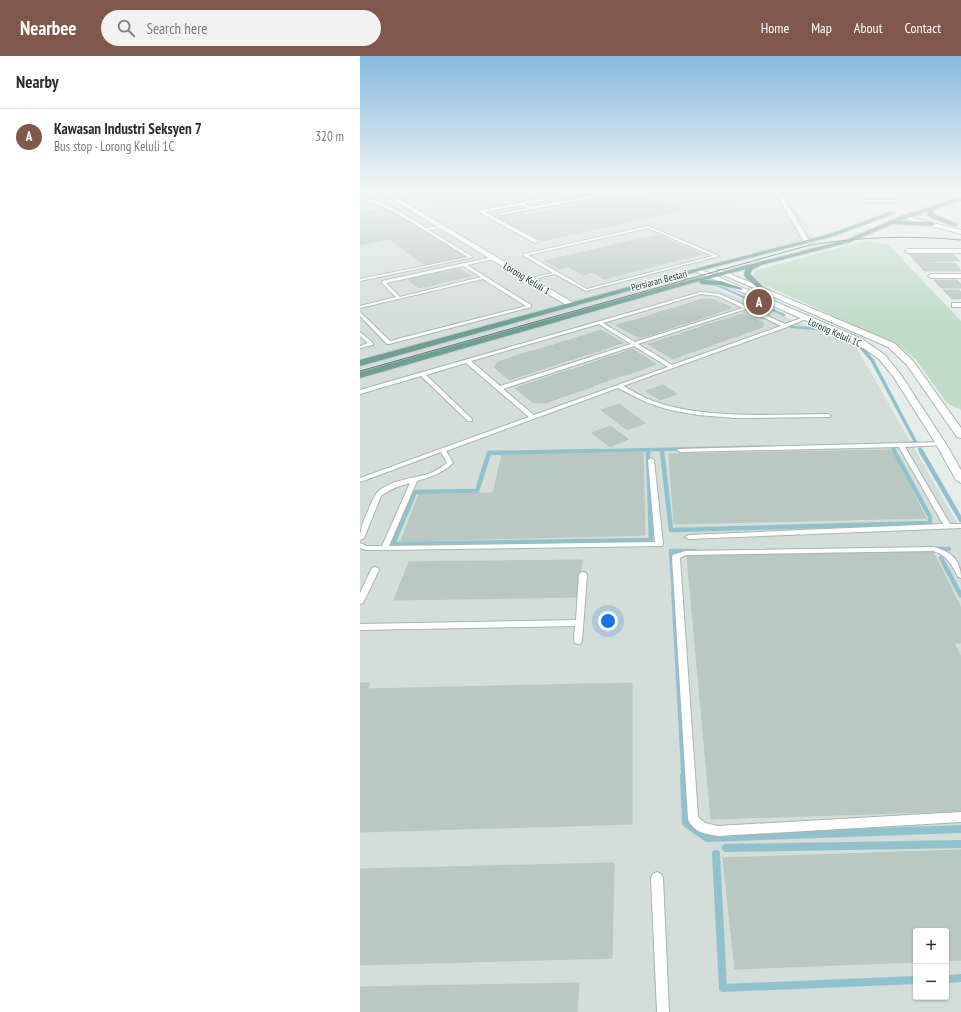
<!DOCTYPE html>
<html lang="en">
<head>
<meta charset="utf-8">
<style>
  :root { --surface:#fff; --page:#f2f2f3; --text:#2b2b33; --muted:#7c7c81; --line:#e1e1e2; --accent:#80584b }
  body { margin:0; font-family:"PT Sans Narrow",sans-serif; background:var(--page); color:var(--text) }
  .controls { position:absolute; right:12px; bottom:12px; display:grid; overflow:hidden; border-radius:4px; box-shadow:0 1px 3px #0004 }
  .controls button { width:36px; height:36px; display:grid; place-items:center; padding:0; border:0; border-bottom:1px solid var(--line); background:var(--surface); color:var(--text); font:20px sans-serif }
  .you { position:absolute; left:248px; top:565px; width:14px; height:14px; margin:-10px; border:3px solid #fff; border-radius:50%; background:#1a73e8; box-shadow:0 0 0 6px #1a73e833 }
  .badge { display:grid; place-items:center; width:26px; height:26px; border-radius:50%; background:var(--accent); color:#fff; font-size:13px; font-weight:700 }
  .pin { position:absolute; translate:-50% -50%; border:2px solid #fff; box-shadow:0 1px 4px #0006 }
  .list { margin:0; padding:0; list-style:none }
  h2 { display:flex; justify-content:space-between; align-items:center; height:52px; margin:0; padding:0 16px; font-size:17px }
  h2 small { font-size:13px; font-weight:400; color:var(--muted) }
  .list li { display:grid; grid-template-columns:26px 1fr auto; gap:12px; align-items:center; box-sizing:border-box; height:56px; padding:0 16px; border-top:1px solid var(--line) }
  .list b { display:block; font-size:15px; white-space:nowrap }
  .list p { margin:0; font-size:13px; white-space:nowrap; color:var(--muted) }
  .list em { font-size:13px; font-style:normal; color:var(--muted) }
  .icon { flex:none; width:22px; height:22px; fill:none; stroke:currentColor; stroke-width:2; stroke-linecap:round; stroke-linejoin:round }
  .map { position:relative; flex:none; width:601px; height:956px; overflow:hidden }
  header { display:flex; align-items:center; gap:24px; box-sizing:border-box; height:56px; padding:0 20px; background:var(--accent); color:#fff }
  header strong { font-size:19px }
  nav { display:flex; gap:22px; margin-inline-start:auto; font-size:14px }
  .search { width:280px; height:36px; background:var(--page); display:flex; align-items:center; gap:10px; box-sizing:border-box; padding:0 14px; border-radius:22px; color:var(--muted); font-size:15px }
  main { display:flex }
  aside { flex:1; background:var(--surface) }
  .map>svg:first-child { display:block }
  .built { fill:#d3ddd9; fill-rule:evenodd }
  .green { fill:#c0dcc9 }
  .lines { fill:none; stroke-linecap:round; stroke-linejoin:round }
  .stream-far4 { stroke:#92c1ce; stroke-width:2.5 }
  .stream-far3 { stroke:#92c1ce; stroke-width:3.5 }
  .stream-far2 { stroke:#92c1ce; stroke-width:4.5 }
  .stream-far1 { stroke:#92c1ce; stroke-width:5.5 }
  .stream { stroke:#92c1ce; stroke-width:8 }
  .building { fill:#bac8c3; stroke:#b8c6c1 }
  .service-casing { stroke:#a8b5b1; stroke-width:2 }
  .minor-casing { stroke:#a8b5b1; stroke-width:2 }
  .tertiary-casing { stroke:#a8b5b1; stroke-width:2 }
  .secondary-casing { stroke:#a4b8b2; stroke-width:2 }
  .primary-casing { stroke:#c2c9c8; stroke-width:2 }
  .service { fill:#fff; fill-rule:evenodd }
  .minor { fill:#fff; fill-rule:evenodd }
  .tertiary { fill:#fff; fill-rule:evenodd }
  .secondary { fill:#fff; fill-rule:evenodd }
  .primary { fill:#6d9f95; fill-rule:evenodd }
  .tram { stroke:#607974; stroke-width:1 }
  .labels { text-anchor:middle; stroke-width:3; stroke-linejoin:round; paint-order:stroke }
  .far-street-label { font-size:10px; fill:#253e39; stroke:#f6faf8 }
</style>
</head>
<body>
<header>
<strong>Nearbee</strong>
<div class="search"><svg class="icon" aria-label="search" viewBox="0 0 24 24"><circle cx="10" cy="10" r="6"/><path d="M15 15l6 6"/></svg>Search here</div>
<nav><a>Home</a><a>Map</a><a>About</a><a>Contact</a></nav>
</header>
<main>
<aside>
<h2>Nearby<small></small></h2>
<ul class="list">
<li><span class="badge">A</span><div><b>Kawasan Industri Seksyen 7</b><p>Bus stop · Lorong Keluli 1C</p></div><em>320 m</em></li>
</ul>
</aside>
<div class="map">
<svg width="601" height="956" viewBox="0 0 601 956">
  <rect width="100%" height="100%" fill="#e5edea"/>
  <!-- built -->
  <path class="built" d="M0,133H422L454,181L314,216L495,289L601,474V956H0ZM556,875H586V941H556Z"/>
  <!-- green -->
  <path class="green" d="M50,133H231L99,158Z
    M271,133H397L400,138L331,153Z
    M504,185L528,188L601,265V354L587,347L556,304L538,289L398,226L394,222V215Z"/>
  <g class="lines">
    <!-- stream-far4 -->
    <path class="stream-far4" d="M347,228L359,230L424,259
      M431,271L460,273L489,285"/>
    <!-- stream-far3 -->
    <path class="stream-far3" d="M487,284L500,290L512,304L556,387H551
      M532,390L535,396
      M560,393L562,396
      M192,396L409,391"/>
    <!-- stream-far2 -->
    <path class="stream-far2" d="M238,395L129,397L117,435L55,436L33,488L291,484L288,395
      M302,395L311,474L570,467V461L534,395
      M561,395L601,464
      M575,493H589
      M581,502L600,538
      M314,538L311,495H335"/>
    <!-- stream-far1 -->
    <path class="stream-far1" d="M314,537L324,721
      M600,537L601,539"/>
    <!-- stream -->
    <path class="stream" d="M324,720L326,767L347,782L601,773
      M366,792L601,788
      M356,798L363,932L556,924
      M586,923L601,922"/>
  </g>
  <!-- building -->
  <path class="building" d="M498,133H535L542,139H504Z
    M276,138L322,154L182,185L135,161L159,156L166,159Z
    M27,151L33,155L0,161V156Z
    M38,157L107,201L66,210L29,183L0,189V164Z
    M297,179L342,198L244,223L232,216L223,219L209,211L200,213L185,205Z
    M549,198H556L563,206H556Z
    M556,198H564L571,206H563Z
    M564,198H571L578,205L571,206Z
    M571,198H578L586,205H578Z
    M578,198H585L593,205H586Z
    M585,198H593L600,205H593Z
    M557,207H565L572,215H564Z
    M565,207H572L580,215H572Z
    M572,207H580L587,215H580Z
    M580,207H587L595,215H587Z
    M587,207H595L601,215H595Z
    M98,212L111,220L59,232L47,223Z
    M574,224H582L589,232H581Z
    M582,224H589L597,232H589Z
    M589,224H597L601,228V232H597Z
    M583,234H591L600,243H592Z
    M591,234H599L601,236V243Z
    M343,243H352L372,252L357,257L334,246Z
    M334,246L357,257L350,259L327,248Z
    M327,248L350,259L343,262L320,250Z
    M320,250L343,262L336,264L314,252Z
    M314,252L336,264L330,266L307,254Z
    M307,254L330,266L322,268L300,256Z
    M300,256L322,268L315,271L293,258Z
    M293,258L315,271L308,273L286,261Z
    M382,258L403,267V271L392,275L367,263Z
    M286,261L308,273L301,275L279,263Z
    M279,263L301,275L294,278L271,265Z
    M367,263L392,275L385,277L360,265Z
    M271,265L294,278L286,280L264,267Z
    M360,265L385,277L378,280L353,267Z
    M264,267L286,280L279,282L256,269Z
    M353,267L378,280L371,282L346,269Z
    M346,269L371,282L364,285L339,272Z
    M339,272L364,285L357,287L332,274Z
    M241,274L263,287L255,289L234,276Z
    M332,274L357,287L350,290L325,276Z
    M234,276L255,289L247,292L226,279Z
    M325,276L350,290L343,292L318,279Z
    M226,279L247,292L239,295L218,281Z
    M318,279L343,292L335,295L311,281Z
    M218,281L239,295L231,297L210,284Z
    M311,281L335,295L328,297L303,283Z
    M303,283L328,297L320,300L296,286Z
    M210,284L231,297L222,300L202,286Z
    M202,286L222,300L214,303L194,289Z
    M296,286L320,300L313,303L288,288Z
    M194,289L214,303L205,305L185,291Z
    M185,291L205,305L197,308L177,294Z
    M272,293L296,308L288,311L264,296Z
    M177,294L197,308L188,311L168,296Z
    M168,296L188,311L179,314L159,299Z
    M264,296L288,311L280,314L256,299Z
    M159,299L179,314L170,317L150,302Z
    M256,299L280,314L272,317L248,301Z
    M248,301L272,317L264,319L240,304Z
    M150,302L170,317L149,324L134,311L138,306Z
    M240,304L264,319L255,322L232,307Z
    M232,307L255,322L247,325L223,310Z
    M223,310L247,325L238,328L215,313Z
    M215,313L238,328L229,332L206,315Z
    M206,315L229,332L220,335L197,318Z
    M197,318L220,335L211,338L189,321Z
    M189,321L211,338L202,341L180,324Z
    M180,324L202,341L186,347L172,346L155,332Z
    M303,329L317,338L300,344L286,335Z
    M259,348L285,367L267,374L241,354Z
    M250,370L268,383L250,391L232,377Z
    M531,394L566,462L314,468L309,398Z
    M283,396L285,479L41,485L59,438L133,437L142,399Z
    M572,494L601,552V587H594L601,601V755L351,763L327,500Z
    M222,504L218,541L34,544L49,506Z
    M0,627H10L7,633L272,627V768L0,776Z
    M601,794V904L586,905V875H556V906L375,913L363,802Z
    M254,807L252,902L0,909V813Z
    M219,927L217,956H0V931Z"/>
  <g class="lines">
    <!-- service casing -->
    <g class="service-casing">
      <path id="service" d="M263,133H266L275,137L273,138Z
        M254,136L255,138L140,159L138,158L167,152L161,149L162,147L170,151Z
        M497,139L504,144H535L547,140L548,141L535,146H503L496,141Z
        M0,142L15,144L40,156L66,172L82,170L81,172L69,174L113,201L0,225V223L108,201L38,158L13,146L0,144Z
        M288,170L359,200L226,235L195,218L169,224L167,223L193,217L164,200V198ZM288,172L353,200L227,233L168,199Z
        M133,201L135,202L134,203L107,209L171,249V251L29,288H27L0,260V256L30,285L166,250L123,223L0,252V250L36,241L22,227V225ZM103,210L121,221L40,241L26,227Z
        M341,236L360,238L425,268L444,261L448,262L427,271L263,330C273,335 282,341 293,345C344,364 414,358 468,358L471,360L470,361L376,362L338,359L310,354L288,347L258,332L86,395L93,407C83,417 70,421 57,425L29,490L295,486L288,404L291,402L294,404L303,488L302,490L24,494H6L0,492V487L7,490H22L50,427C39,430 30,433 21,440L4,482L0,484C0,473 3,465 8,455C10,449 13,443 16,438C29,423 54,423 71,417C77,414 82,411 87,407L81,396L0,426V422L169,361L106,307L66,319L112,363V365H108L61,320L0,338V334ZM341,238L358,240L383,252L275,286L243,267ZM386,253L421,270L312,309L278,288ZM239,268L271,288L140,330L111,305ZM274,290L308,311L174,359L143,333Z
        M0,276L13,287V289L0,292V290L8,287L0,280Z
        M581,386L584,388L583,389L545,391L590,468H601V472L329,483L325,481L329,479L583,468L539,391L320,396L318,395L317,394L318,393Z
        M573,491C590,495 601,503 601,522L598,521C592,509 587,499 573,495L326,499L320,502L338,761L345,767L358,770L601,756V766L358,780C345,778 333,776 328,763L312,501L313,499L325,495Z
        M15,511L18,512L19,514L4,545L3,547L0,548V537L11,514L12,512Z
        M223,516L226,517L227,519L222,585L221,587L218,588L215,587L214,585L215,570L0,574V568L216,564L219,519L220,517Z
        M297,816L301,818L303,822L309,956H297L291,822L293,818Z"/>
    </g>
    <!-- minor casing -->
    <g class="minor-casing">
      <path id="minor" d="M16,133H26L24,134L215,248L214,250H208L19,135L0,138V136Z
        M232,133H241L125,156L177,184V186L175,187L117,155Z
        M414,133H418L450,186L449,187L444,186Z
        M488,133H493L498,139H549L544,133H549L555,140L553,141H497Z
        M601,193V197H548L545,195L548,193Z
        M601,218V222H571L568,220L571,218Z
        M592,247H601V251H592Z"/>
    </g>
    <!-- tertiary casing -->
    <g class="tertiary-casing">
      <path id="tertiary" d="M337,212L502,283L525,299L541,319L586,388L601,414V427L596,424L576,388L533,320L519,303L496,287L335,215L334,214Z
        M357,214H361L534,287L553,305L601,372V382L597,381L547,309L528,291L357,216Z"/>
    </g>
    <!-- secondary casing -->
    <g class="secondary-casing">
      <path id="secondary" d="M546,158L553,162L601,174V178L549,164L543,160Z"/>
    </g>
    <!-- primary casing -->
    <g class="primary-casing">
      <path id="primary" d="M601,141V145L574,153L573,158L597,168V170H593L570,161L567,158L569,155L538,165L572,166L575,168L572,170L533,168L490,186L401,209L392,214L390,218L403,231V233H399L386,222L384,218L386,213L344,224L361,225L382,232V234L360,229L342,228L340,227L339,225L0,322V316L307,230L486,184L544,159Z
        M530,156L535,157L474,180L350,212L0,310V304L346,210L470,178Z"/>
    </g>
    <!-- service -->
    <use href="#service" class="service"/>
    <!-- minor -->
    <use href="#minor" class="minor"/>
    <!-- tertiary -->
    <use href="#tertiary" class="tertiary"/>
    <!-- secondary -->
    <use href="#secondary" class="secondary"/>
    <!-- primary -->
    <use href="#primary" class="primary"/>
    <!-- tram -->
    <path class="tram" d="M0,315L450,189C500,181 550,179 601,184"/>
  </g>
  <!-- sky -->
  <linearGradient id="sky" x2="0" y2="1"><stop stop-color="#85b9de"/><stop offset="0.5" stop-color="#f3f7f6"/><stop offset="1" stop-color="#f3f7f6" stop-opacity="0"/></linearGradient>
  <rect width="601" height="267" fill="url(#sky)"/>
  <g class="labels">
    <!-- far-street labels -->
    <g class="far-street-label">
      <text transform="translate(167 222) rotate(31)" y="4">Lorong Keluli 1</text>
      <text transform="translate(299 224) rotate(-15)" y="4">Persiaran Bestari</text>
      <text transform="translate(475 276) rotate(24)" y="4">Lorong Keluli 1C</text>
    </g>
  </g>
</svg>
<div class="controls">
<button>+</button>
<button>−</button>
</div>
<div class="you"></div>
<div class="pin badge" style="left:399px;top:246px">A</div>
</div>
</main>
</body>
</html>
